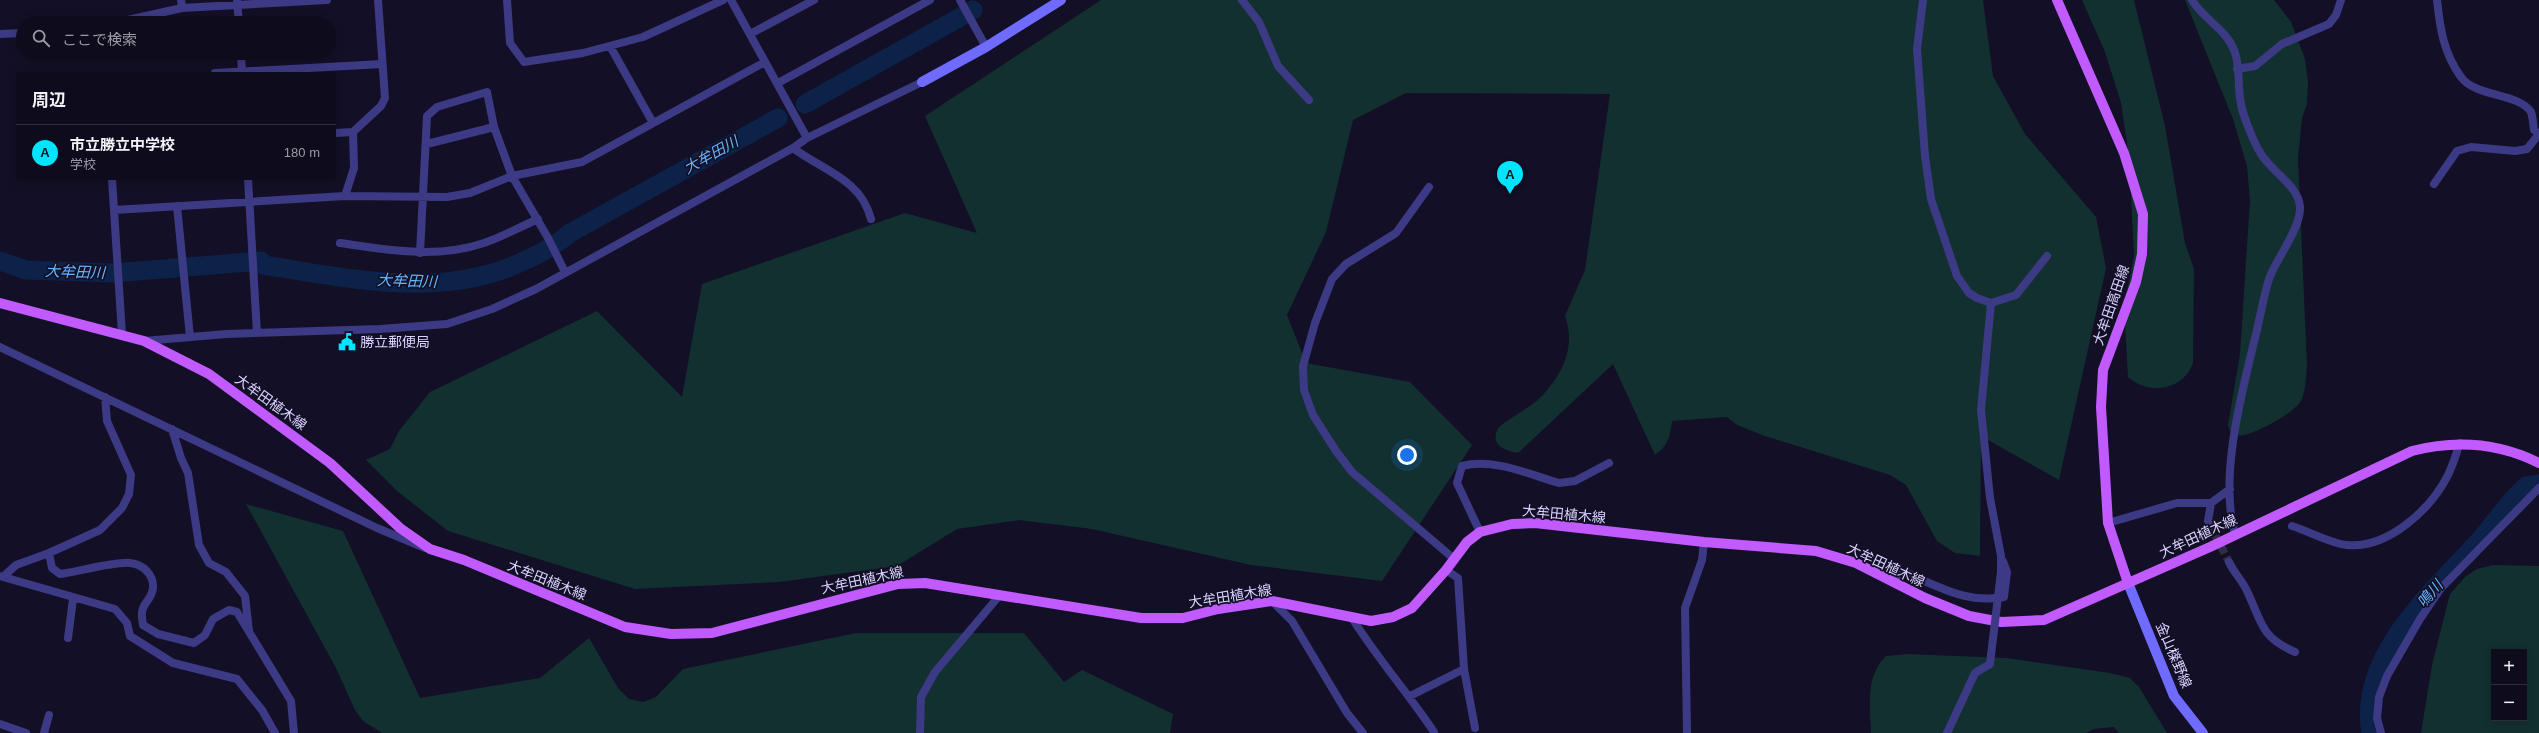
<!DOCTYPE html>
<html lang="ja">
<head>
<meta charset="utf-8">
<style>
  :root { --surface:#0e0b1c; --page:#171425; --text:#f1f3f6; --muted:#9b9ba3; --line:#2e2b3b; --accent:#00e5ff }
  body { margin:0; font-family:Arial,"Noto Sans JP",sans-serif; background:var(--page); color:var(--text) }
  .controls { position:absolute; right:12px; bottom:12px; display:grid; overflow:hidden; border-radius:0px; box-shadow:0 2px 10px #0003 }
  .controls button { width:36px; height:36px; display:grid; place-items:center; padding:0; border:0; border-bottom:1px solid var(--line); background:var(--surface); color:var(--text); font:20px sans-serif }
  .you { position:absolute; left:1407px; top:455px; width:14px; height:14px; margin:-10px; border:3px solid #fff; border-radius:50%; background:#1a73e8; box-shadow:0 0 0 6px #1a73e833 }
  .badge { display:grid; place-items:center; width:26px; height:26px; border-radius:50%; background:var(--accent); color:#111; font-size:13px; font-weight:700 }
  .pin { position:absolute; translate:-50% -33px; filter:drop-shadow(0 1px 2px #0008) }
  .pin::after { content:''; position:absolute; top:21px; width:14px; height:12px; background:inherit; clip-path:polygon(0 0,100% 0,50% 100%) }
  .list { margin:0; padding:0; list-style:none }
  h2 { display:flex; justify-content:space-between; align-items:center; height:52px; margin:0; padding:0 16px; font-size:17px }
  h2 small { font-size:13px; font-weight:400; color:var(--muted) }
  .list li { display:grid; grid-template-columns:26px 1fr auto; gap:12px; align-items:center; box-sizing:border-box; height:56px; padding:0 16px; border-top:1px solid var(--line) }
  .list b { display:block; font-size:15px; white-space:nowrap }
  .list p { margin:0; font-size:13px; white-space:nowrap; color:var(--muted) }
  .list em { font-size:13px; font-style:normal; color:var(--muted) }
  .icon { flex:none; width:22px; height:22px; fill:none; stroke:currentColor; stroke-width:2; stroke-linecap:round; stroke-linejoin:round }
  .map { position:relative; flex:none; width:2539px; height:733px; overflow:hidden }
  .search { position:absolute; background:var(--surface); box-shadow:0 2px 10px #0003; left:16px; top:16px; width:320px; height:44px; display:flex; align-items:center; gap:10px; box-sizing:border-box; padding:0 14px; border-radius:22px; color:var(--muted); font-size:15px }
  .panel { position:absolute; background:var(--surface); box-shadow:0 2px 10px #0003; left:16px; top:72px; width:320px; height:108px; border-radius:0px }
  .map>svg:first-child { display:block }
  .green { fill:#12302f; fill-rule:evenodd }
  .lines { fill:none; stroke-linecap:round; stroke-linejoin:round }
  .river { stroke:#0c2248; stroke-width:19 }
  .street-tunnel { stroke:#312d47; stroke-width:8; stroke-dasharray:8 4; stroke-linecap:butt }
  .street { stroke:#3d3a85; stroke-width:8 }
  .secondary { stroke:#6f6bff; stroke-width:10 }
  .primary { stroke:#c25bff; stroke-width:10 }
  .street-bridge { stroke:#3d3a85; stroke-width:8 }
  .labels { text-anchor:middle; stroke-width:3.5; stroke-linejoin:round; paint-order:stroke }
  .street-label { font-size:14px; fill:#d9d4ff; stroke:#130f26 }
  .poi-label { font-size:14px; fill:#d9d4ff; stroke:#130f26; text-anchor:start }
  .water-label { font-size:15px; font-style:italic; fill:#62b6ff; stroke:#130f26 }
</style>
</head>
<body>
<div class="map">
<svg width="2539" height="733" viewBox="0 0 2539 733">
  <rect width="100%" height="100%" fill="#130f26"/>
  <!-- green -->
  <path class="green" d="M1101,0H1983L1993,76L2025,134L2096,217L2106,268L2059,480L1981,436L1980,556L1955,553L1937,541L1906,485L1890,475L1762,435L1737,425L1727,417L1672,421C1670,437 1668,446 1655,455L1613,364L1518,453C1503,450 1490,445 1498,428C1511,416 1529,409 1541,397C1563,374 1576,346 1565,316L1585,270L1610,94L1406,93L1353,120L1326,232L1287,315L1306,363L1410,382L1472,445L1382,581L1251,565L1092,529L1019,520L957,529L897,566L779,582L635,589L448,531L397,491L366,460L390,449L399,431L430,392L597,311L682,397L702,284L905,213L977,233L925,116Z
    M2082,0H2134L2165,126L2185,243L2194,269L2193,363C2184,390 2148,396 2128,377L2124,307L2134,255L2129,157L2121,103L2105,52Z
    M2185,0H2274L2291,22L2305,59L2308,82L2307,104L2302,118L2298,158L2307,365C2306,376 2306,390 2301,401C2293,414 2255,434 2240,436L2230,431L2228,425L2240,354L2250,200L2247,166L2233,119Z
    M246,504L343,531L420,698L540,678L589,638L618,688L629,699L643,702L656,697L683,669L856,633H1024L1064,682L1082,670L1173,714L1170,733H382L363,721L355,710L336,668Z
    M2493,565L2539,566V733H2421L2432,665L2450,594L2465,577L2477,569ZM2494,652H2524V718H2494Z
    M1908,654L2006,658L2110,673L2130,678L2139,687L2167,733H2119L2114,727L2094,729L2086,733H1871C1870,706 1865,676 1886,656Z"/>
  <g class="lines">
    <!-- river -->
    <path class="river" d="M805,104L973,10
      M0,261L26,270L113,273L261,261L263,265C350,278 443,301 526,260C542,253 556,245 570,233L778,118
      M2371,733C2357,657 2433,591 2479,541C2493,525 2505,507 2520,492L2526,486L2539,484"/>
    <!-- street-tunnel -->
    <path class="street-tunnel" d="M2210,525L2229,562"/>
    <!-- street -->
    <path class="street" d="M181,0L182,8
      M237,0L239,23
      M507,0L510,43L524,62L583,53L643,37L723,0
      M731,0L807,138
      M960,0L986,47
      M1242,0L1259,22L1278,66L1309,100
      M1923,0L1917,49L1925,156L1931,199L1957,276L1969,293L1977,298L1991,303L2016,295L2047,256
      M2192,0C2203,19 2226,29 2234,50C2241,66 2237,86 2241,104C2243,116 2254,143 2261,154C2271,171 2299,186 2300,207C2301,228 2276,259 2269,279C2263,298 2260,319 2255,338C2241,396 2219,477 2235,535
      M2437,0C2440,29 2444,54 2461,77C2475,97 2519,93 2531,112C2533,117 2533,125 2534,130L2539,134
      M114,23L182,8L327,0
      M0,34L23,33
      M750,34L814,0
      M610,46L653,123
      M241,53L242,73
      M2237,69L2255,66L2282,44L2329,24L2336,15L2341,0
      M215,73L382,64
      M778,83L930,0
      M335,133L353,132L381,106L385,98L378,0
      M427,144L494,127
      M793,148C822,170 861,179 871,219
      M112,179L122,334
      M248,179L257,333
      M2434,184L2457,151L2471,147L2515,151L2527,149L2539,134
      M1429,187L1396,233L1346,264L1332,279L1315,323L1303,366L1304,390L1313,415L1336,451L1352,472L1453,558
      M345,196L354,168L353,132
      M177,206L190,337
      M114,210L345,196L447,197L470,193L512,176L582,162L765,62
      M340,243C388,250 437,259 484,243C502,237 520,227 538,219
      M420,253L427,116L437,107L487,92L494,127L512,176L548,238L565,272
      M1991,303L1981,410L1990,498L2001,556V572
      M144,341L226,334L380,329L447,324L492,309L536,289L793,148L807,138L922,82
      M0,347L377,528L425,548
      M172,429L181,458L188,473L199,545L209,563L226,572L245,596L249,631
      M2108,523L2177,503H2211
      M2210,525L2208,521L2211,503L2230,489
      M2292,526C2308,531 2332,544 2347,545C2388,549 2431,509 2448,475C2453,465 2456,454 2460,443
      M1480,532L1457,483L1462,466C1494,458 1528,474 1559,483L1575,481L1609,463
      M49,553L52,568L60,574C76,572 117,561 130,563C143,564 154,575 153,588C151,604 138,601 143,625L158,634L194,643L205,635L213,619L229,610L237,612L291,701L294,733
      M2229,562C2234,573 2242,580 2247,591C2262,622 2260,637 2295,652
      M1446,570L1458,578L1464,669L1475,728
      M0,576L115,609L127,623L130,636L173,663L237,679L262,710L275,733
      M3,577L16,565L49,553L100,530L122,508L129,494L131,475L107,421L105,397
      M1894,582L1904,572C1938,586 1966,604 2004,597L2007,572L2003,561
      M1272,601L1292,621L1347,713L1363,733
      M1352,618C1377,658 1408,693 1434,732
      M68,638L73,599
      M1410,696L1464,669
      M0,724L26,733
      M44,733L49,715
      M920,733L921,697L935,672L999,596
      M1687,733L1685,608L1702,560L1704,542
      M1947,733L1975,673L1990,664L1991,655
      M2381,733L2377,718L2379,697L2387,676L2420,619L2441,588L2539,488"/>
    <!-- secondary -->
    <path class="secondary" d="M922,82L986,47L1061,0
      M2128,583L2174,696L2203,733"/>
    <!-- primary -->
    <path class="primary" d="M2057,0L2124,153L2143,214L2142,254L2136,282L2103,370L2101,407L2108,523L2128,583
      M0,303L144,341L209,374L330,463L400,528L430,549L464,560L625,627L671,634L712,633L898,584L925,583L1141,618H1183L1218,609L1272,601L1371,621L1393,617L1412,608L1446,570L1467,542L1480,532L1512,524L1535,523L1704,542L1816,551L1856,563L1925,598L1969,616L2001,622L2044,620L2210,547L2412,451C2455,440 2499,443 2539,463"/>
    <!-- street-bridge -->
    <path class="street-bridge" d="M1991,655L2001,572"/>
  </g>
  <!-- icons -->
  <defs>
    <g id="civic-bare" transform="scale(1.38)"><path d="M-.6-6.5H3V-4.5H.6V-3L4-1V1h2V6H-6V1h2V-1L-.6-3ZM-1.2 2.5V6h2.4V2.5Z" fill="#00e5ff" stroke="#130f26" stroke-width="2.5" paint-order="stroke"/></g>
  </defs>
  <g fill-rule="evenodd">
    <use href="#civic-bare" x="347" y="342"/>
  </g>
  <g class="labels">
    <!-- street labels -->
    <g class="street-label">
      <text transform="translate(2111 305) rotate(-71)" y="5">大牟田高田線</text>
      <text transform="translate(271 402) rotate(36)" y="5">大牟田植木線</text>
      <text transform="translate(1564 514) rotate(5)" y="5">大牟田植木線</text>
      <text transform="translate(2198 536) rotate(-25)" y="5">大牟田植木線</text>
      <text transform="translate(1886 565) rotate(25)" y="5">大牟田植木線</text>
      <text transform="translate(547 580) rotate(22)" y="5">大牟田植木線</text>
      <text transform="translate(862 580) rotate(-12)" y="5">大牟田植木線</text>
      <text transform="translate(1230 596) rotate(-9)" y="5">大牟田植木線</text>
      <text transform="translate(2174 655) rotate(67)" y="5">金山檪野線</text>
    </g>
    <!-- poi labels -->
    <g class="poi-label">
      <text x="360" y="347">勝立郵便局</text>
    </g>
    <!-- water labels -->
    <g class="water-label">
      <text transform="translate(711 155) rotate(-29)" y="5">大牟田川</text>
      <text transform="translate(75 272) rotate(2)" y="5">大牟田川</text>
      <text transform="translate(407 281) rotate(2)" y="5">大牟田川</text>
      <text transform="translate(2430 594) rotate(-49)" y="5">鳴川</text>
    </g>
  </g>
</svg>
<div class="controls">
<button>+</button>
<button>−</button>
</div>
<div class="you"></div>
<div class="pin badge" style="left:1510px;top:194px">A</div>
<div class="search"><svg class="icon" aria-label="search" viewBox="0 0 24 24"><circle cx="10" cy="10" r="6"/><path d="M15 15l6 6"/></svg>ここで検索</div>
<section class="panel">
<h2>周辺<small></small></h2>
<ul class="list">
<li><span class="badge">A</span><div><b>市立勝立中学校</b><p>学校</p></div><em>180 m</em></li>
</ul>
</section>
</div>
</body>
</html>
